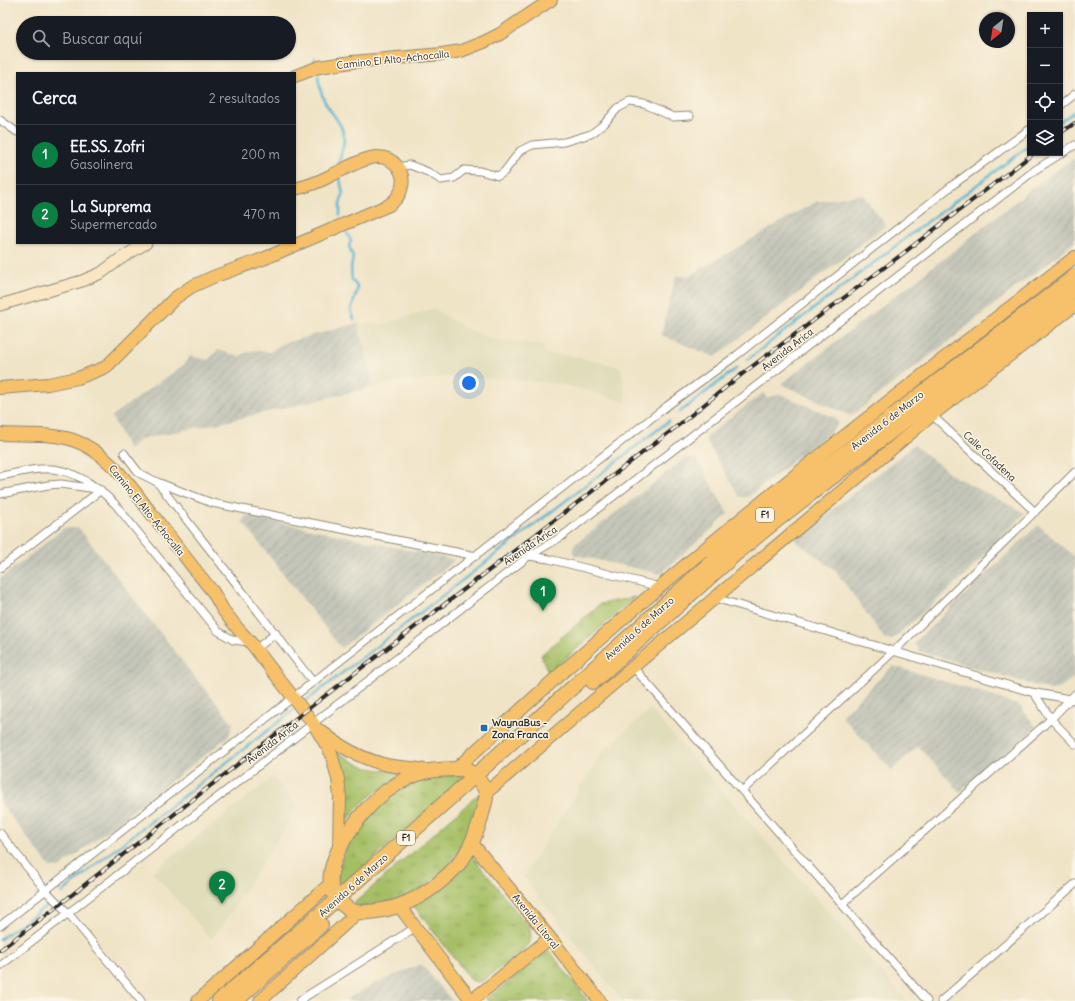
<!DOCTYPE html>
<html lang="es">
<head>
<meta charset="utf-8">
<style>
  :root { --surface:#171b24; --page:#242831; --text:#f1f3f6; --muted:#9ea1a6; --line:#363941; --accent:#0b8043 }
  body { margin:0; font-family:Delius,sans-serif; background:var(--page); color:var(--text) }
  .controls { position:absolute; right:12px; top:12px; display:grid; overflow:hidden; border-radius:0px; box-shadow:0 1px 3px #0004 }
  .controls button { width:36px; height:36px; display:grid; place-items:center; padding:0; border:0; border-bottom:1px solid var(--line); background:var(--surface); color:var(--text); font:20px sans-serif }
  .compass { position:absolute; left:979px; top:12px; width:36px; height:36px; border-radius:50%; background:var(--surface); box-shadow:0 1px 3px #0004; rotate:210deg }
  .you { position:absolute; left:469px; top:383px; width:14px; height:14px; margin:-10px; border:3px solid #fff; border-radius:50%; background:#1a73e8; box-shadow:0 0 0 6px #1a73e833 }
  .badge { display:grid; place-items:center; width:26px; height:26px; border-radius:50%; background:var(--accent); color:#fff; font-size:13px; font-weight:700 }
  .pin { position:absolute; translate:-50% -33px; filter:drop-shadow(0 1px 2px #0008) }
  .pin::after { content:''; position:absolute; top:21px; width:14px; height:12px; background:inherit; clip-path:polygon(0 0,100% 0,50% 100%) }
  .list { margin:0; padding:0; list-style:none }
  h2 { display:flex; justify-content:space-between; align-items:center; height:52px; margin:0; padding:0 16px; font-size:17px }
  h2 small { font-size:13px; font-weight:400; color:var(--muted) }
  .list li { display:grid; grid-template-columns:26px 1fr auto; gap:12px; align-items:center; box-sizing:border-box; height:60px; padding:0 16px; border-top:1px solid var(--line) }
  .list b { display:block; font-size:15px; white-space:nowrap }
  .list p { margin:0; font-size:13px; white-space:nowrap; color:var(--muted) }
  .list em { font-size:13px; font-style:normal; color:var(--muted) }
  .icon { flex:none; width:22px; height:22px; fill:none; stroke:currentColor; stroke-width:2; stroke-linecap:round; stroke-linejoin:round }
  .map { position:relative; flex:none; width:1075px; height:1001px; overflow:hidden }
  .search { position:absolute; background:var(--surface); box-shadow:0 1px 3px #0004; left:16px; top:16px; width:280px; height:44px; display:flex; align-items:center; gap:10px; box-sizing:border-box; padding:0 14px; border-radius:22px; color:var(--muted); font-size:15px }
  .panel { position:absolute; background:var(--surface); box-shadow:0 1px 3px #0004; left:16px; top:72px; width:280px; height:172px; border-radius:0px }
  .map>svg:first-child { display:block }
  .built { fill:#e0ddbb }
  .industrial { fill:url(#industrial-furrows) }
  .grass { fill:url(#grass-tufts); stroke:#687548 }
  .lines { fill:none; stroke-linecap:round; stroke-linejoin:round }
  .stream { stroke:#50b1cf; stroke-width:2.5 }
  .street-casing { stroke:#8e8879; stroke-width:9 }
  .secondary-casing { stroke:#8e8879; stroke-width:13 }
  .primary-casing { stroke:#8e8879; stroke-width:14 }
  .highway-casing { stroke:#8e8879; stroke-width:16 }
  .street { stroke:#fff; stroke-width:7 }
  .secondary { stroke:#fbe6c4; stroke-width:11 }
  .primary { stroke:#f6c16b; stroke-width:12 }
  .highway { stroke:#f6c16b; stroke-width:14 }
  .rail-casing { stroke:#2b2b2b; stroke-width:4 }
  .rail { stroke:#fcf5e5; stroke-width:2.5; stroke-dasharray:8; stroke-linecap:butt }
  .poi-dot { fill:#1f6fb2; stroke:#fcf5e5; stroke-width:1.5 }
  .labels { text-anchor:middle; stroke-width:3; stroke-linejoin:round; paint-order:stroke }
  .shield { fill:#fcf5e5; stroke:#6a6863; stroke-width:1 }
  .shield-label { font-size:9px; font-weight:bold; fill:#2b2b2b }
  .street-label { font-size:10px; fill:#2b2b2b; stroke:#fcf5e5 }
  .poi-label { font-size:10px; font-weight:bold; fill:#2b2b2b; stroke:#fcf5e5; text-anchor:start }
</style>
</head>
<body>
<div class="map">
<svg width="1075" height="1001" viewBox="0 0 1075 1001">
  <defs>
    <pattern id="industrial-furrows" width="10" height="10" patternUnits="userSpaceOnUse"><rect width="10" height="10" fill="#c4c6b9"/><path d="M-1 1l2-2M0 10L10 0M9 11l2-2" fill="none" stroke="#a9aa9f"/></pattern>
    <pattern id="grass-tufts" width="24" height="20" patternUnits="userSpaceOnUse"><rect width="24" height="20" fill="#a5bf65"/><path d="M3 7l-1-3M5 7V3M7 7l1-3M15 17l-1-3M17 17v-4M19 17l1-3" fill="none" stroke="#879b53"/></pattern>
  </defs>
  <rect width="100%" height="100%" fill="#fcf5e5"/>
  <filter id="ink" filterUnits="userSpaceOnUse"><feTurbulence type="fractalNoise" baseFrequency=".025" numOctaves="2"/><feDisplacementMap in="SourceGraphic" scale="8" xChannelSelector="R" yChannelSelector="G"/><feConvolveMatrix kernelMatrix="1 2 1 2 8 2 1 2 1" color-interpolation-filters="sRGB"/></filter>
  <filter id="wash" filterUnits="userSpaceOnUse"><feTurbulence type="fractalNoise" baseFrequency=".012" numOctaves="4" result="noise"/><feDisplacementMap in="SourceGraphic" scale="16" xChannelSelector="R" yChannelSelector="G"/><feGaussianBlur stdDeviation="0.9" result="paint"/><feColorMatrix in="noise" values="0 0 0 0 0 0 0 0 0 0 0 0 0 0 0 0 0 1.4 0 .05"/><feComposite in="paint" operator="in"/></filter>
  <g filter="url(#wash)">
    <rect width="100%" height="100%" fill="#f0e4c7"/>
    <!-- built -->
    <path class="built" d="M434,308L461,326L488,338L543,345L544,353L572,356L621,367L627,403L587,390L559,384L503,379L450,377L401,382L374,387L358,323L384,324Z
      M650,709L870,959L907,1001H622L523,877L603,751Z
      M273,777L298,807L220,929L211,939L152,872Z"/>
    <!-- industrial -->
    <path class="industrial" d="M1075,158V242L992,306L953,338L851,416L781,384L951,253L1046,177Z
      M862,194L886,225L715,357L661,335L676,275L687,277L815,202Z
      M358,323L374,387L220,423L140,439L129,450L112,417L120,410L185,364L190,356L208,360L218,350L239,356L252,350L270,352L281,344Z
      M763,393L767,398L780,394L831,416L838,422L836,427L748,497H740L706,441V436Z
      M914,445L952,475L1025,513L963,577L892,640L885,639L835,570L794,540Z
      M686,458H696L728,514L661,574L575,555L573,553V546Z
      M246,515L455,560L341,648L242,521Z
      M1038,525L1075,557V676L1058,689L1050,690L919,651L914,643Z
      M64,528H79L197,680L233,723L229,736L59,868L50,867L0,802V579Z
      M893,666L980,692L1020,706L1036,727L960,792L918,746L892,770L841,716Z
      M421,964L452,1001H343L374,984Z"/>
    <!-- grass -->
    <path class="grass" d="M635,597L549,674L541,655L600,604Z
      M334,750L354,762L368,768L406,774C378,790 362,798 344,826L346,794L344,776Z
      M453,775L465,776L339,890C335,875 339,866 345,852C361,814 389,789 429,778C436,776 445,776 453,775Z
      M480,793L477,816L460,851L447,868L427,885L405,898L370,907L352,905Z
      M472,856L530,928L531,938L527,947L483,981L476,982L471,980L413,905Z
      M549,950L588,1001H488L486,999Z"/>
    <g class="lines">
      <!-- stream -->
      <path class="stream" d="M315,59V60
        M318,75C319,84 321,94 325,102C331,114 344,124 344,139C344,144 340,157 339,163
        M1060,122L1075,111
        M340,215V204L343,194L340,179
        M347,233L351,241L349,246L353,257L351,268L352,280L358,288L351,310L354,319
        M747,360L910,235L1030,145
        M680,412L737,368
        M306,701L669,421
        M62,893L100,861L294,710
        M0,939L48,905"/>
    </g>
  </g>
  <g filter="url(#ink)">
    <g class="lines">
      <!-- street casing -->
      <g class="street-casing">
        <path id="street" d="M1060,106L1075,94
          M0,120L17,132
          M398,167L410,165L428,172L441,180L454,178L464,170L480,171L498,176L504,172L520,151L532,145L564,142L591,134L604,124L618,108L630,102L644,104L673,117L690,116
          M932,415L1035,512
          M124,453L139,473L157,482L313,682
          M0,476C13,474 26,470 40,469C70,466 95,484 115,504L218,631L233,640L249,642
          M157,482L212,503L476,556
          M0,494L48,485L61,484L97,489
          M529,556L549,559L660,587
          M0,568L101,490
          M715,598L1031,692L1075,700
          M256,649L276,633
          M633,667L927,1001
          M1034,693L1051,719L1075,744
          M742,791L894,651L1075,472
          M0,833L46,891L68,913L141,1001
          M842,904L1051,719L1075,694
          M0,926L667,406L737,355L954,184L1030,129
          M0,966L529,556L561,537L1035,170L1075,145
          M300,1001L308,995L416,927
          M941,1001L1075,884"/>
      </g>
      <!-- secondary casing -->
      <g class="secondary-casing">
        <path id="secondary" d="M0,305L82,281L101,273L120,259L146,243"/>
      </g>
      <!-- primary casing -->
      <g class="primary-casing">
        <path id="primary" d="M295,76L319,67L352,62L442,54L461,51L484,42L500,34L551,0
          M0,388L48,384L78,378L106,367L175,298L191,287L213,277L263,259L389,205C396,200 401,195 402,186C404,179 401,171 397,166C392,160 386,157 378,157C364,157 343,170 330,176C319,182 307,186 295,189
          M0,434C23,435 52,433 73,440C111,453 134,492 158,522C176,545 194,569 213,592L223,610L238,629L251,643L313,723L331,753L338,779L340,797L339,848
          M321,731C339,746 360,758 383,764C398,768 414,767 429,771
          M456,769C549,683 643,599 741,519C851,429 963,344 1075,257
          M486,793L633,667L932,415L1075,305
          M471,842L550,938L600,1001
          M399,906L472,1001
          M198,1001L330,884
          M260,1001L357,913
          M471,1001L550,938"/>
      </g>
      <!-- highway casing -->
      <g class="highway-casing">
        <path id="highway" d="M704,550L732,540
          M593,682L740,550L786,513L1075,289
          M456,769C459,769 464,769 468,771C474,774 486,787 486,794C487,797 485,802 484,806C480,825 471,850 457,866C436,888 408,907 377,911C359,913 353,915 339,901C310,873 363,806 388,790C399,782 415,774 429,771C437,770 447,769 456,769Z
          M219,1001L337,899L479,772L738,538L779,503L1075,276
          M236,1001L321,925"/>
      </g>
      <!-- street -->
      <use href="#street" class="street"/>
      <!-- secondary -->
      <use href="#secondary" class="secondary"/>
      <!-- primary -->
      <use href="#primary" class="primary"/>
      <!-- highway -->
      <use href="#highway" class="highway"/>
      <!-- rail casing -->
      <g class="rail-casing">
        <path id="rail" d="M1060,133L1075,123
          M0,950L59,905L304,712L680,424L746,371L893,261L1034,153"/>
      </g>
      <!-- rail -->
      <use href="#rail" class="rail"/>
    </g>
  </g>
  <!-- markers -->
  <rect class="poi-dot" x="480" y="724" width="8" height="8" rx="2"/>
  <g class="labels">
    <!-- shield labels -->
    <g class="shield">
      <rect x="756" y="508" width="18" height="14" rx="3"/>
      <rect x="397" y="831" width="18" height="14" rx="3"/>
    </g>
    <g class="shield-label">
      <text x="765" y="518">F1</text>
      <text x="406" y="841">F1</text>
    </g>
    <!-- street labels -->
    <g class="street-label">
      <text transform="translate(393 59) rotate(-6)" y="4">Camino El Alto-Achocalla</text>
      <text transform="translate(787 349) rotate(-38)" y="4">Avenida Arica</text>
      <text transform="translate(887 420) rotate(-38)" y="4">Avenida 6 de Marzo</text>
      <text transform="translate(990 456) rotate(43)" y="4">Calle Cofadena</text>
      <text transform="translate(147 510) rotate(51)" y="4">Camino El Alto-Achocalla</text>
      <text transform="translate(530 545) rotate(-34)" y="4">Avenida Arica</text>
      <text transform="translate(639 628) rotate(-42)" y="4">Avenida 6 de Marzo</text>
      <text transform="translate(272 742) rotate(-38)" y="4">Avenida Arica</text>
      <text transform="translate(353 885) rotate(-42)" y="4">Avenida 6 de Marzo</text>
      <text transform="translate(536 921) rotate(51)" y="4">Avenida Litoral</text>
    </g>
    <!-- poi labels -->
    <g class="poi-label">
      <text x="492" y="726">WaynaBus -<tspan x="492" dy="12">Zona Franca</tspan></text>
    </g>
  </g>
</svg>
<div class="controls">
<button>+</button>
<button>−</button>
<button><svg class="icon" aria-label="locate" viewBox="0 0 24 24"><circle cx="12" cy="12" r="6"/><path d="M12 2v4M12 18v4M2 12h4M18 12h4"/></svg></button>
<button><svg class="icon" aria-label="layers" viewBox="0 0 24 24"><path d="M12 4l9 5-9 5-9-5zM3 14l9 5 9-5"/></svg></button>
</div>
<svg class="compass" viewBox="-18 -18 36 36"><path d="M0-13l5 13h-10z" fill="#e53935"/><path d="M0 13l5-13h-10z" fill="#9ea1a6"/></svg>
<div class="you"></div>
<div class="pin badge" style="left:543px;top:611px">1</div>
<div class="pin badge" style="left:222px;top:904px">2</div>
<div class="search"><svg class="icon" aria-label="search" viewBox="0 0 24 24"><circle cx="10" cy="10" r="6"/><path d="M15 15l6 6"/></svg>Buscar aquí</div>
<section class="panel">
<h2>Cerca<small>2 resultados</small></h2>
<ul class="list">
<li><span class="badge">1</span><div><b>EE.SS. Zofri</b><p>Gasolinera</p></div><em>200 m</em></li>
<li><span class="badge">2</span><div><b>La Suprema</b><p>Supermercado</p></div><em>470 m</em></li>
</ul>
</section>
</div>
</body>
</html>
